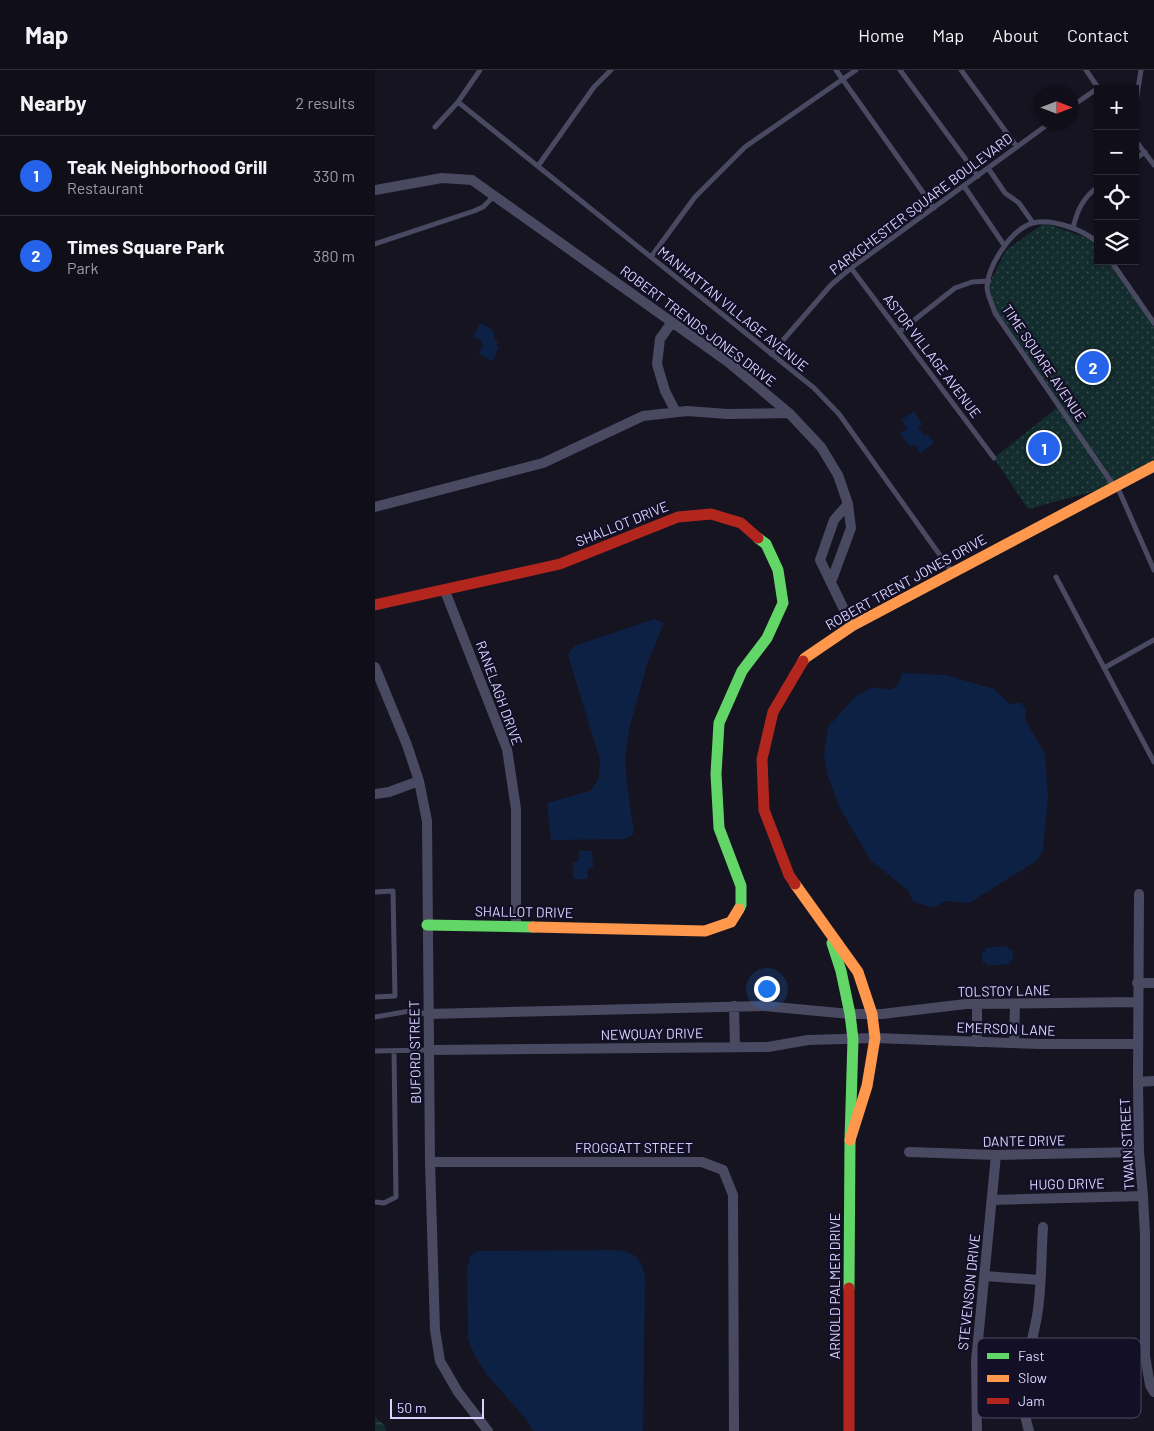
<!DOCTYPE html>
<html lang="en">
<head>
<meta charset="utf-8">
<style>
  :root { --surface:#100f19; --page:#191822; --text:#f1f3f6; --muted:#9c9ca2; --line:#302f38; --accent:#2563eb }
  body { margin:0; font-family:Barlow,sans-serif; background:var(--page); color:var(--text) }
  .controls { position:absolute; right:15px; top:15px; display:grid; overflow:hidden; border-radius:0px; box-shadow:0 1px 4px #0004 }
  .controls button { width:45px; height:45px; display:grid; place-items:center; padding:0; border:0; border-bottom:1px solid var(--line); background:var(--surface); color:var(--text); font:25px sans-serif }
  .compass { position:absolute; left:659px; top:15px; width:45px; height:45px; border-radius:50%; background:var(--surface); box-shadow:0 1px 4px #0004; rotate:90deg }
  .scale { position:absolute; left:15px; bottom:12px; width:94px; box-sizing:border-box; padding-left:5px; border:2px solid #d9d4ff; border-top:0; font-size:14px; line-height:18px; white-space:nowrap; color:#d9d4ff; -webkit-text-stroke:4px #130f26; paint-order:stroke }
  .you { position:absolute; left:391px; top:918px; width:18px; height:18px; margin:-12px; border:4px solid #fff; border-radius:50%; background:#1a73e8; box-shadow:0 0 0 8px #1a73e833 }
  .badge { display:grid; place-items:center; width:32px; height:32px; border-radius:50%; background:var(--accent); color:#fff; font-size:16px; font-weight:700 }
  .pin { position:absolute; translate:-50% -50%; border:2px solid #fff; box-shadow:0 1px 5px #0006 }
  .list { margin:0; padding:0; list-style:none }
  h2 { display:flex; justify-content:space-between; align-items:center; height:65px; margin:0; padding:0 20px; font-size:21px }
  h2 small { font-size:16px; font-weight:400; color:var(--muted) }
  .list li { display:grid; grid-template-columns:32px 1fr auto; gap:15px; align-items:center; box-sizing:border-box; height:80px; padding:0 20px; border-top:1px solid var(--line) }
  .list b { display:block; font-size:19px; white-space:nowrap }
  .list p { margin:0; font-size:16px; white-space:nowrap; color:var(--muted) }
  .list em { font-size:16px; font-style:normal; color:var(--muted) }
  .icon { flex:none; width:28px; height:28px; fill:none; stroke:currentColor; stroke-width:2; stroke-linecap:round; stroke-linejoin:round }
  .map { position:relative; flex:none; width:779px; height:1361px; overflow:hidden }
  header { display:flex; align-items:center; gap:30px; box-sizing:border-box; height:70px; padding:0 25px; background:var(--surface); border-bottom:1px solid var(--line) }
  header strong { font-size:24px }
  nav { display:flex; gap:28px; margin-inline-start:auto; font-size:18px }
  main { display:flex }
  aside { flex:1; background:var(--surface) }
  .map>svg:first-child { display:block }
  .grass { fill:url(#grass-dots) }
  .wetland { fill:url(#wetland-marsh) }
  .water { fill:#0d2144 }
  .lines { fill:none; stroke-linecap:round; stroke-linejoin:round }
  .lane { stroke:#4a4962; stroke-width:5 }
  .street { stroke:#4a4962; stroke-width:10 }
  .fast { stroke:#63d668; stroke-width:11 }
  .slow { stroke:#ff974d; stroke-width:11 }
  .jam { stroke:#b3261e; stroke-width:11 }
  .labels { text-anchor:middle; stroke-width:4.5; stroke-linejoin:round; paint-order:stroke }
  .street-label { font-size:14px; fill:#d9d4ff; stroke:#130f26 }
  .key { fill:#130f26; stroke:#4e4a67; stroke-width:1 }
  .key-label { font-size:14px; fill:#d9d4ff }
</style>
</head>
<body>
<header>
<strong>Map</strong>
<nav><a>Home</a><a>Map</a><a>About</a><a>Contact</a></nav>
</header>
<main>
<aside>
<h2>Nearby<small>2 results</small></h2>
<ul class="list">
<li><span class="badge">1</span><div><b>Teak Neighborhood Grill</b><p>Restaurant</p></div><em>330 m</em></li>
<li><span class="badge">2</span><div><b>Times Square Park</b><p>Park</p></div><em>380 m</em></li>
</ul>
</aside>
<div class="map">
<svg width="779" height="1361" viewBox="0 0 779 1361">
  <defs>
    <pattern id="grass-dots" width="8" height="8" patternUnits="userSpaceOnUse" patternTransform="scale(1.25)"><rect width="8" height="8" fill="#132c2d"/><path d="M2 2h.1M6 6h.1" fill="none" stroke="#354a4c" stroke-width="1.8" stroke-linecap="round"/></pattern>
    <pattern id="wetland-marsh" width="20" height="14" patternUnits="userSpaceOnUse" patternTransform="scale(1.25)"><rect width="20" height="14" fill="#132c2d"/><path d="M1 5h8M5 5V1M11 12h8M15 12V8" fill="none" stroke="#354a4c"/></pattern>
  </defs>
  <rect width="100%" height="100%" fill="#161421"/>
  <!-- grass -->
  <path class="grass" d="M669,153L721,171L723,191H735L779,257V396L739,416L653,439L619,388L684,336L620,243L612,218L631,180Z"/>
  <!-- wetland -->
  <path class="wetland" d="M0,1347L10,1356L11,1361H0Z"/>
  <!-- water -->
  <path class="water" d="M105,253L118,260L117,262L120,264L119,269L123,273L121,276L124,277L118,291L104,284L108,274L105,270L98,267Z
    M539,341L547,354L543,357L550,366L553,365L559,373L546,383L539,374L535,377L525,363L532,358L526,350Z
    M279,549L289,553L273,591L254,659L250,687L252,715L259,763L251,769L176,770L172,733L215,721L224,708L225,690L193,585L199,576Z
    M527,603L571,605L619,619L636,635L645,632L651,639L650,649L670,684L673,726L668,781L663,790L594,833L570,831L558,838L538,831L533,820L496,791L465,738L453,707L449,684L453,657L479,628L497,617L516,620L523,615Z
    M204,781H217L218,798L212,799L213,809H198V792H203Z
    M633,876L634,880L637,879L638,891H635V894L612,896V893H608L607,882L611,881V878Z
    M240,1180C261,1183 267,1187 270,1208L268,1361H158L152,1350L112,1305L100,1286L93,1269L92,1200L95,1186L104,1181Z"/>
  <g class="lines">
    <!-- lane -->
    <path class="lane" d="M461,0L559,138
      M525,0L603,106
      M586,0L642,77
      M711,0L724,19
      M83,32L439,318L464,344L577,502
      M761,32L766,0
      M696,37L723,18
      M60,57L83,32L105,0
      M760,70L779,95
      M760,89L770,82
      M163,96L219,17L236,0
      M613,98L630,123L644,133L658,153
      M589,116L629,175
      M698,158C702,141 708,127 723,117
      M723,173C710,160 676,148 658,153C636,159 613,196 612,217C612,225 618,236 620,243L739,416
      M0,174L99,141L108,137L119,126
      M276,187L320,127L370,77L481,0
      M736,191L779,253
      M476,198L619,388
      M524,262L580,218L597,212L614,211
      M396,284L456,215L476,198L676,52
      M742,416L779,500
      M681,507L779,692
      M729,598L779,570
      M0,822L18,821L20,926L0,927
      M0,947L35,941L53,944
      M0,981L54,980
      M0,1132L9,1133L21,1127L19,981"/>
    <!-- street -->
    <path class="street" d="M0,120L67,108L97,110L353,292L414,343L446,377L463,405L473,434L476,458L456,512
      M297,252L285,269L282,294L290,321L301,342
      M473,434L459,450L445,490L477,556
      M0,437L168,393L268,346L312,341L352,344L414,343
      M70,521L132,679L141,739V857
      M0,597L32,675L44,711L52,751L55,1092L60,1260L65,1291L83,1322L113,1361
      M0,724L14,722L44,711
      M764,824L763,1012L764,1082L768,1126L770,1166V1286L775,1315L779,1322
      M762,913H779
      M602,934V972
      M359,936L360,977
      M53,944L389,936L475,944H507L591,934L762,932
      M639,973L640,934
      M54,980L393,977L433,970L500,968L665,974H762
      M763,1012L779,1011
      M534,1082L621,1085L764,1082
      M55,1092H327L348,1100L358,1125L359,1361
      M617,1130L768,1126
      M610,1206L665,1210
      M602,1361L601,1291L621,1085
      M654,1361C641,1322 655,1284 662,1246C667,1217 666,1186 668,1157"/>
    <!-- fast -->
    <path class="fast" d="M364,839L366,835V816L344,758L341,704L344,653L367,601L392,568L408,533L403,500L391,474L383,468
      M52,855L158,857
      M457,873L466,901L475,944L478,969L475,1070L474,1218"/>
    <!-- slow -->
    <path class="slow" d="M428,591L430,588L477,556L779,396
      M420,814L483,902L497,944L500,968L492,1016L475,1070
      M158,857L330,861L356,852L364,839"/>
    <!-- jam -->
    <path class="jam" d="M0,535L185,494L303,447L336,444L366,453L383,468
      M420,814L414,805L389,740L387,689L398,642L428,591
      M474,1361V1218"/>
  </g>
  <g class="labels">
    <!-- street labels -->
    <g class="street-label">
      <text transform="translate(546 134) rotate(-37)" y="5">PARKCHESTER SQUARE BOULEVARD</text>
      <text transform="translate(358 239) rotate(39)" y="5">MANHATTAN VILLAGE AVENUE</text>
      <text transform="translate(323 256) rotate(37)" y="5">ROBERT TRENDS JONES DRIVE</text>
      <text transform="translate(557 286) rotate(53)" y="5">ASTOR VILLAGE AVENUE</text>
      <text transform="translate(669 293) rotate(56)" y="5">TIME SQUARE AVENUE</text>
      <text transform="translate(247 454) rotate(-22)" y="5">SHALLOT DRIVE</text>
      <text transform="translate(531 512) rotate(-29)" y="5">ROBERT TRENT JONES DRIVE</text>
      <text transform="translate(124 623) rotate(70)" y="5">RANELAGH DRIVE</text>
      <text transform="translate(149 842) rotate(1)" y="5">SHALLOT DRIVE</text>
      <text transform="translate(629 921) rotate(-1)" y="5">TOLSTOY LANE</text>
      <text transform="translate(631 959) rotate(2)" y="5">EMERSON LANE</text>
      <text transform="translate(277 964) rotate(-1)" y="5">NEWQUAY DRIVE</text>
      <text transform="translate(40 982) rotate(-91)" y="5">BUFORD STREET</text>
      <text transform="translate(649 1071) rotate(-1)" y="5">DANTE DRIVE</text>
      <text transform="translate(752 1074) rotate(-93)" y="5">TWAIN STREET</text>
      <text x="259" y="1083">FROGGATT STREET</text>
      <text transform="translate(692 1114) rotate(-1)" y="5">HUGO DRIVE</text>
      <text transform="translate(460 1216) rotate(-90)" y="5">ARNOLD PALMER DRIVE</text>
      <text transform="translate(594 1222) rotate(-84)" y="5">STEVENSON DRIVE</text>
    </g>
  </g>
  <!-- legend -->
  <rect x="602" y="1268" width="164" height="80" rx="8" class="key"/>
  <rect x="612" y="1283" width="22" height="6" fill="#63d668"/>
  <rect x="612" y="1305" width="22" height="7" fill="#ff974d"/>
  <rect x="612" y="1328" width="22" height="6" fill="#b3261e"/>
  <g class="key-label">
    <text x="643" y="1291">Fast</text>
    <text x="643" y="1313">Slow</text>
    <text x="643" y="1336">Jam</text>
  </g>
</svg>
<div class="controls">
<button>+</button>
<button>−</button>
<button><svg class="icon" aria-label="locate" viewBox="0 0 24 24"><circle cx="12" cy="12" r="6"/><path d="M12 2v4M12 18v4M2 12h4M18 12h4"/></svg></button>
<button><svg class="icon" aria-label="layers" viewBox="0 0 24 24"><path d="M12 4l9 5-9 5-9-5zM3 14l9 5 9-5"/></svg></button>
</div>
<svg class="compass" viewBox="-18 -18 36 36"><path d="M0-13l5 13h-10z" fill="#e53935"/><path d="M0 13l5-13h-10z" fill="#9c9ca2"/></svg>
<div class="scale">50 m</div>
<div class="you"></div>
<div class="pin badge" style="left:669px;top:378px">1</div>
<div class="pin badge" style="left:718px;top:297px">2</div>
</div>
</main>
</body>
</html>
